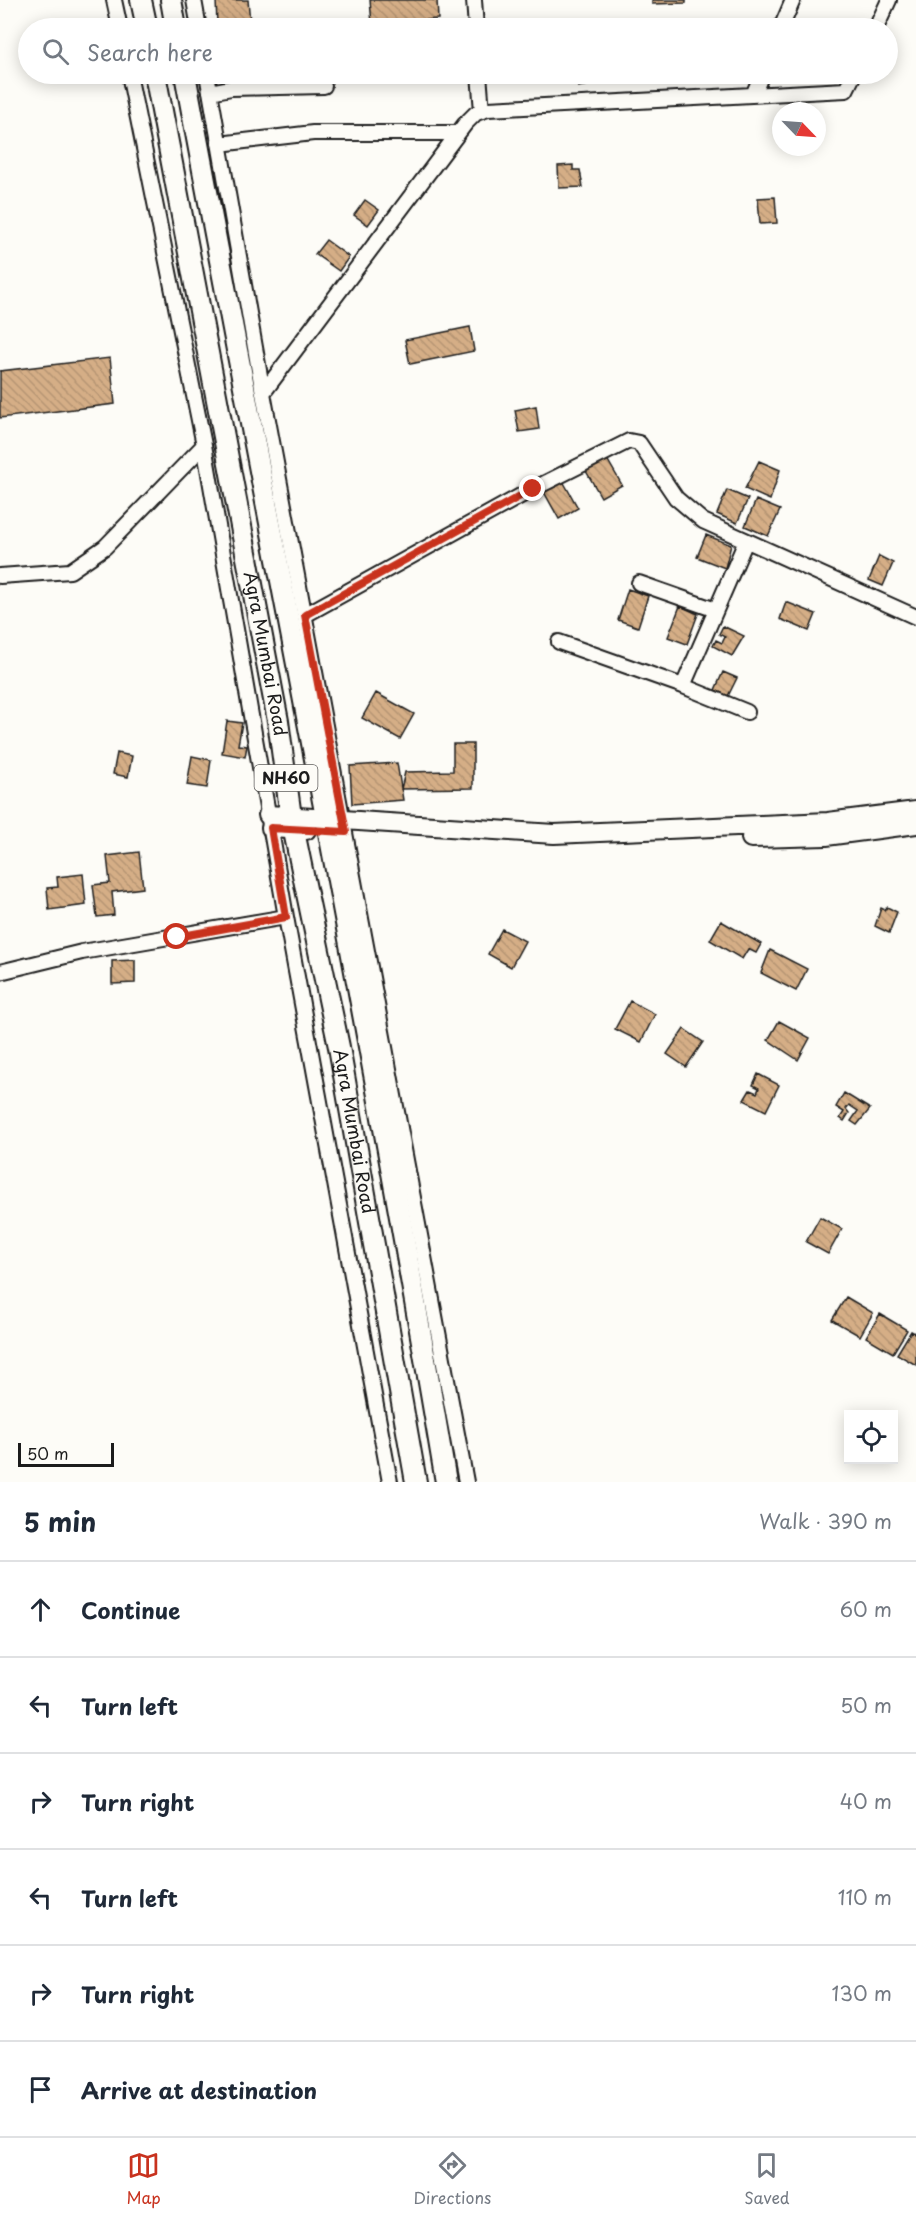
<!DOCTYPE html>
<html lang="en">
<head>
<meta charset="utf-8">
<style>
  :root { --surface:#fff; --page:#f6f6f7; --text:#1f2937; --muted:#747a83; --line:#e0e1e3; --accent:#c8321e }
  body { margin:0; font-family:"Playpen Sans",sans-serif; background:var(--page); color:var(--text) }
  .controls { position:absolute; right:18px; bottom:18px; display:grid; overflow:hidden; border-radius:0px; box-shadow:0 3px 15px #0003 }
  .controls button { width:54px; height:54px; display:grid; place-items:center; padding:0; border:0; border-bottom:2px solid var(--line); background:var(--surface); color:var(--text); font:30px sans-serif }
  .compass { position:absolute; left:772px; top:102px; width:54px; height:54px; border-radius:50%; background:var(--surface); box-shadow:0 3px 15px #0003; rotate:115deg }
  .scale { position:absolute; left:18px; bottom:15px; width:96px; box-sizing:border-box; padding-left:6px; border:3px solid #1c1c1c; border-top:0; font-size:16px; line-height:21px; white-space:nowrap; color:#1c1c1c; -webkit-text-stroke:4px #fdfcf7; paint-order:stroke }
  .stop { position:absolute; width:18px; height:18px; margin:-14px; border:4px solid #c8321e; border-radius:50%; background:#fff }
  .stop.end { background:#c8321e; border-color:#fff; box-shadow:0 2px 6px #0008 }
  .list { margin:0; padding:0; list-style:none }
  h2 { display:flex; justify-content:space-between; align-items:center; height:78px; margin:0; padding:0 24px; font-size:26px }
  h2 small { font-size:20px; font-weight:400; color:var(--muted) }
  .list li { display:grid; grid-template-columns:39px 1fr auto; gap:18px; align-items:center; box-sizing:border-box; height:96px; padding:0 24px; border-top:2px solid var(--line) }
  .list b { display:block; font-size:22px; white-space:nowrap }
  .list em { font-size:20px; font-style:normal; color:var(--muted) }
  .icon { flex:none; width:33px; height:33px; fill:none; stroke:currentColor; stroke-width:2; stroke-linecap:round; stroke-linejoin:round }
  .map { position:relative; flex:none; width:916px; height:1482px; overflow:hidden }
  .search { position:absolute; background:var(--surface); box-shadow:0 3px 15px #0003; left:18px; right:18px; top:18px; height:66px; display:flex; align-items:center; gap:15px; box-sizing:border-box; padding:0 21px; border-radius:33px; color:var(--muted); font-size:22px }
  .sheet { height:654px; background:var(--surface) }
  nav { display:flex; justify-content:space-around; align-items:center; box-sizing:border-box; height:84px; border-top:2px solid var(--line); background:var(--surface); font-size:16px; color:var(--muted) }
  nav a { display:grid; justify-items:center; gap:3px }
  nav .on { color:var(--accent) }
  .map>svg:first-child { display:block }
  .building { fill:url(#building-back-hatch); stroke:#1c1c1c; stroke-width:1.5 }
  .lines { fill:none; stroke-linecap:round; stroke-linejoin:round }
  .minor-casing { stroke:#1c1c1c; stroke-width:18 }
  .major-casing { stroke:#1c1c1c; stroke-width:22 }
  .highway-casing { stroke:#1c1c1c; stroke-width:24 }
  .minor { stroke:#fdfcf7; stroke-width:14 }
  .major { stroke:#fdfcf7; stroke-width:18 }
  .highway { stroke:#fdfcf7; stroke-width:20 }
  .route { stroke:#c8321e; stroke-width:8 }
  .labels { text-anchor:middle; stroke-width:5; stroke-linejoin:round; paint-order:stroke }
  .shield { fill:#fdfcf7; stroke:#605f5e; stroke-width:1.5 }
  .shield-label { font-size:16px; font-weight:bold; fill:#1c1c1c }
  .street-label { font-size:18px; fill:#1c1c1c; stroke:#fdfcf7 }
</style>
</head>
<body>
<div class="map">
<svg width="916" height="1482" viewBox="0 0 916 1482">
  <defs>
    <pattern id="building-back-hatch" width="6" height="6" patternUnits="userSpaceOnUse" patternTransform="scale(1.5)"><rect width="6" height="6" fill="#d5ae86"/><path d="M-1 5l2 2M0 0l6 6M5-1l2 2" fill="none" stroke="#b69573"/></pattern>
  </defs>
  <rect width="100%" height="100%" fill="#fdfcf7"/>
  <filter id="ink" filterUnits="userSpaceOnUse"><feTurbulence type="fractalNoise" baseFrequency=".0167" numOctaves="2"/><feDisplacementMap in="SourceGraphic" scale="12" xChannelSelector="R" yChannelSelector="G"/><feConvolveMatrix kernelMatrix="1 2 1 2 8 2 1 2 1" color-interpolation-filters="sRGB"/></filter>
  <g filter="url(#ink)">
    <!-- building -->
    <path class="building" d="M216,0H248L250,22L217,24Z
      M370,0H437L438,19L372,24Z
      M652,0H686V3L652,4Z
      M576,74H588L590,85L578,87Z
      M573,165V170H580L583,187L559,188L558,166Z
      M775,197L777,223L760,224L758,198Z
      M365,200L379,210L368,225L354,215Z
      M326,240L349,257L339,271L315,254Z
      M470,327L474,351L410,364L405,340Z
      M110,358L115,404L0,418V371Z
      M536,406L539,429L519,432L515,410Z
      M607,459L622,485L601,497L586,471Z
      M759,461L780,470L770,500L745,489Z
      M563,481L578,508L559,519L544,492Z
      M727,490L748,499L737,523L717,514Z
      M756,500L780,510L768,536L745,526Z
      M706,535L731,545L725,568L697,557Z
      M879,556L893,563L883,586L869,580Z
      M628,589L648,596L638,627L618,620Z
      M786,602L816,614L809,631L780,619Z
      M680,606L698,614L687,644L668,637Z
      M723,626L744,636L732,656L713,646L716,640L722,643L725,637L719,634Z
      M723,672L737,678L728,696L715,690Z
      M376,693L414,714L400,739L362,718Z
      M227,721L242,723L238,745L247,746L245,757L222,753Z
      M453,744H473V788L401,789L405,772L453,771Z
      M117,753L132,756L128,777L113,774Z
      M192,756L211,760L207,788L187,785Z
      M397,763L403,800L352,804L350,766Z
      M139,852L143,888L112,892L114,915L97,917L93,885L110,883L107,856Z
      M83,874L86,905L49,910L47,888L58,887L57,877Z
      M887,907L897,912L889,933L875,926L881,908L885,910Z
      M721,921L761,944L756,953L748,949L742,959L710,940Z
      M502,929L525,941L511,967L488,954Z
      M770,950L807,969L796,991L761,973Z
      M135,960V983L112,984V961Z
      M630,1001L655,1014L641,1042L615,1029Z
      M779,1021L810,1038L798,1060L768,1040Z
      M684,1029L703,1042L686,1067L667,1054Z
      M758,1074L779,1085L766,1111L744,1100L750,1090L757,1093L759,1088L753,1085Z
      M844,1093L870,1109L857,1125L851,1121L858,1111L849,1105L846,1109L849,1113L844,1121L840,1118L844,1112L836,1107Z
      M820,1217L842,1229L828,1254L806,1242Z
      M846,1297L873,1313L860,1336L832,1320Z
      M880,1314L907,1330L893,1353L866,1337Z
      M911,1331L916,1334V1365L897,1354Z"/>
    <g class="lines">
      <!-- minor casing -->
      <g class="minor-casing">
        <path id="minor" d="M114,0L120,28
          M194,0L199,28
          M474,0L476,28
          M781,28L793,0
          M876,28L889,0
          M129,74L204,445L286,917L390,1482
          M207,74L263,393L466,1482
          M479,74L482,111
          M210,92L231,88L324,86
          M753,95L762,74
          M219,144L313,133H458
          M263,393L465,124L476,113L488,109L846,90L854,74
          M0,576L70,571L105,547L204,445
          M639,583L716,610
          M305,615L533,489L629,441L639,443L676,498L703,521L916,617
          M559,642L683,686L746,541
          M683,686L747,712
          M0,972L82,952L286,917"/>
      </g>
      <!-- major casing -->
      <g class="major-casing">
        <path id="major" d="M268,815L554,834L828,822L916,811
          M271,828L306,830
          M751,838L826,836L916,824"/>
      </g>
      <!-- highway casing -->
      <g class="highway-casing">
        <g id="highway">
          <path d="M141,0L147,28"/>
          <path d="M171,0L176,28"/>
          <path id="s1" d="M155,74L278,721L291,817L339,1047L416,1482"/>
          <path d="M185,74C272,543 367,1011 446,1482"/>
        </g>
      </g>
      <!-- minor -->
      <use href="#minor" class="minor"/>
      <!-- major -->
      <use href="#major" class="major"/>
      <!-- highway -->
      <use href="#highway" class="highway"/>
    </g>
  </g>
  <g class="lines" filter="url(#ink)">
    <!-- route -->
    <path class="route" d="M177,937L286,917L271,828L346,832L305,615L533,489"/>
  </g>
  <g class="labels">
    <!-- shield labels -->
    <rect class="shield" x="254.5" y="765" width="63" height="26" rx="4.5"/>
    <g class="shield-label">
      <text x="286" y="784">NH60</text>
    </g>
    <!-- street labels -->
    <g class="street-label">
      <text dy="6" stroke="none"><textPath href="#s1" startOffset="590">Agra Mumbai Road</textPath></text>
      <text dy="6" stroke="none"><textPath href="#s1" startOffset="1076">Agra Mumbai Road</textPath></text>
    </g>
  </g>
</svg>
<div class="controls">
<button><svg class="icon" aria-label="locate" viewBox="0 0 24 24"><circle cx="12" cy="12" r="6"/><path d="M12 2v4M12 18v4M2 12h4M18 12h4"/></svg></button>
</div>
<svg class="compass" viewBox="-18 -18 36 36"><path d="M0-13l5 13h-10z" fill="#e53935"/><path d="M0 13l5-13h-10z" fill="#747a83"/></svg>
<div class="scale">50 m</div>
<div class="stop" style="left:177px;top:937px"></div>
<div class="stop end" style="left:533px;top:489px"></div>
<div class="search"><svg class="icon" aria-label="search" viewBox="0 0 24 24"><circle cx="10" cy="10" r="6"/><path d="M15 15l6 6"/></svg>Search here</div>
</div>
<section class="sheet">
<h2>5 min<small>Walk · 390 m</small></h2>
<ul class="list">
<li><svg class="icon" aria-label="ahead" viewBox="0 0 24 24"><path d="M12 20V5M6 11l6-6 6 6"/></svg><div><b>Continue</b></div><em>60 m</em></li>
<li><svg class="icon" aria-label="left" viewBox="0 0 24 24"><path d="M17 20v-9H6M10 6l-5 5 5 5"/></svg><div><b>Turn left</b></div><em>50 m</em></li>
<li><svg class="icon" aria-label="right" viewBox="0 0 24 24"><path d="M7 20v-9h11M14 6l5 5-5 5"/></svg><div><b>Turn right</b></div><em>40 m</em></li>
<li><svg class="icon" aria-label="left" viewBox="0 0 24 24"><path d="M17 20v-9H6M10 6l-5 5 5 5"/></svg><div><b>Turn left</b></div><em>110 m</em></li>
<li><svg class="icon" aria-label="right" viewBox="0 0 24 24"><path d="M7 20v-9h11M14 6l5 5-5 5"/></svg><div><b>Turn right</b></div><em>130 m</em></li>
<li><svg class="icon" aria-label="arrive" viewBox="0 0 24 24"><path d="M6 21V4h12l-3 4 3 4H6"/></svg><div><b>Arrive at destination</b></div></li>
</ul>
</section>
<nav>
<a class="on"><svg class="icon" aria-label="map" viewBox="0 0 24 24"><path d="M3 6l6-2 6 2 6-2v14l-6 2-6-2-6 2zM9 4v14M15 6v14"/></svg>Map</a>
<a><svg class="icon" aria-label="directions" viewBox="0 0 24 24"><path d="M12 3l9 9-9 9-9-9zM9 14v-3h6M13 9l2 2-2 2"/></svg>Directions</a>
<a><svg class="icon" aria-label="saved" viewBox="0 0 24 24"><path d="M7 4h10v16l-5-4-5 4z"/></svg>Saved</a>
</nav>
</body>
</html>
